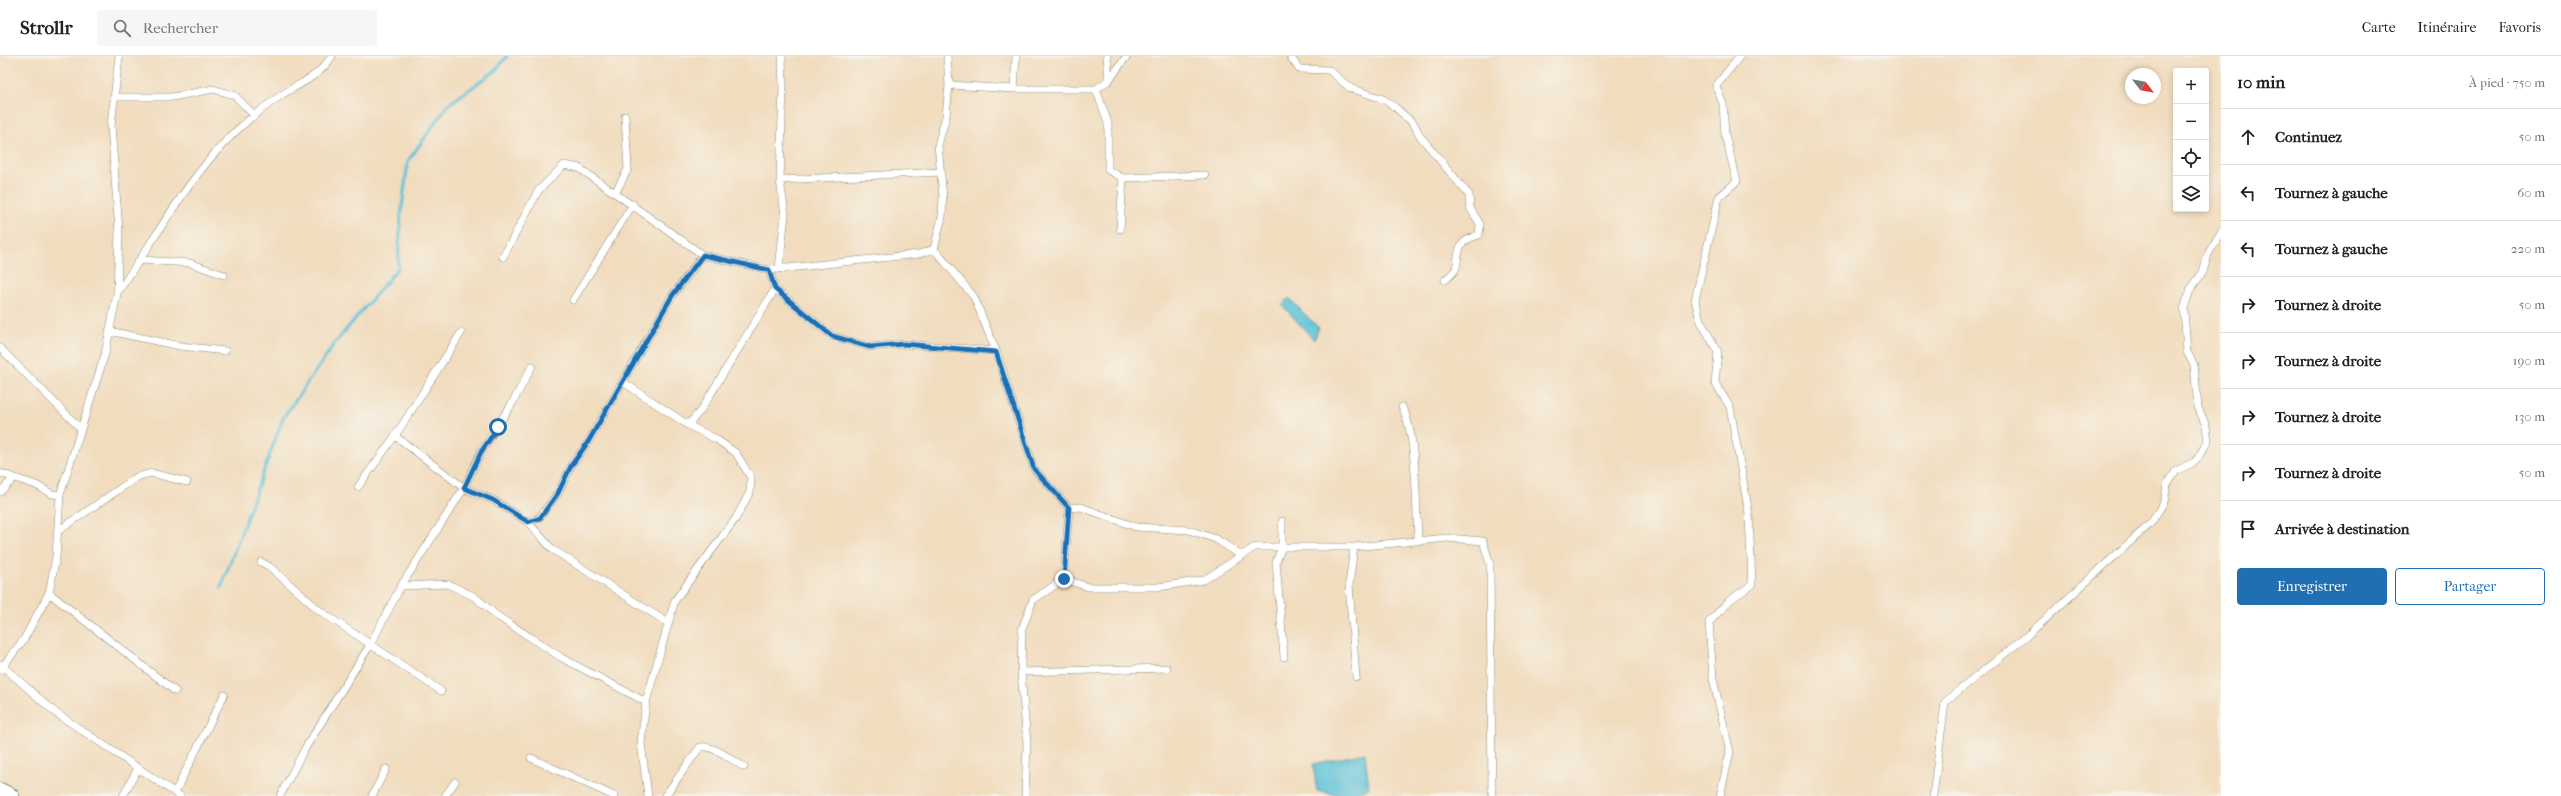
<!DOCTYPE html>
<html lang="fr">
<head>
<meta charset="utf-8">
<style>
  :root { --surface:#fff; --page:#f6f6f6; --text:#222; --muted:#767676; --line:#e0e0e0; --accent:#1f6fb2 }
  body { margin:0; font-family:"IM FELL French Canon",serif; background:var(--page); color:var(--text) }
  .controls { position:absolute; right:12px; top:12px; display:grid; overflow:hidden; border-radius:4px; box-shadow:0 2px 6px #0003 }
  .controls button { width:36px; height:36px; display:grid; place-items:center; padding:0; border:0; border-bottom:1px solid var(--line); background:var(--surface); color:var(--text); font:20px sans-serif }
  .compass { position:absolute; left:2125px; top:12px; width:36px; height:36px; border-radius:50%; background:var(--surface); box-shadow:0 2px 6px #0003; rotate:121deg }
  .stop { position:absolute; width:12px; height:12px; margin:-9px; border:3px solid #1f6fb2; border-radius:50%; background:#fff }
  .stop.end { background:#1f6fb2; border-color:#fff; box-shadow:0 1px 4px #0008 }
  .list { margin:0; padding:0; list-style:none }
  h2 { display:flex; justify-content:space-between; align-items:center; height:52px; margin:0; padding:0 16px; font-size:17px }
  h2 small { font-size:13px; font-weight:400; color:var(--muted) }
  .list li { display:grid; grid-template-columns:26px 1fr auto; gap:12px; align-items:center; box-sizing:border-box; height:56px; padding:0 16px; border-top:1px solid var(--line) }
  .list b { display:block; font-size:15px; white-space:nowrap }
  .list em { font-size:13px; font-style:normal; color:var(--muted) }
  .actions { display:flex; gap:8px; padding:12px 16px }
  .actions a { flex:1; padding:9px 0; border:1px solid var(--accent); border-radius:4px; text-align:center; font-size:14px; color:var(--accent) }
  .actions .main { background:var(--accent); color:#fff }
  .icon { flex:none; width:22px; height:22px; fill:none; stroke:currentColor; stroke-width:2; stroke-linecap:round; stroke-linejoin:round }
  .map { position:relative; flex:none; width:2221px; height:740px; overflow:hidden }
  header { display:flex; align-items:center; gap:24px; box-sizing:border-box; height:56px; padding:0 20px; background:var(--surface); border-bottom:1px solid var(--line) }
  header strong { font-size:19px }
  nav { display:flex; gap:22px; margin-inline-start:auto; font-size:14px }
  .search { width:280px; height:36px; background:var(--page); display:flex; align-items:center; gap:10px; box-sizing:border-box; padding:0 14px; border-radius:4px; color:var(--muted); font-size:15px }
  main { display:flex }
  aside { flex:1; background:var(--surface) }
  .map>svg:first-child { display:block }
  .water { fill:#5bc1d8; stroke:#3d7f86 }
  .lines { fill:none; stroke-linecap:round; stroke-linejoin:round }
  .stream { stroke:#5bc1d8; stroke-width:3 }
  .street-casing { stroke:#888c79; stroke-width:8 }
  .highway-casing { stroke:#888c79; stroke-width:16 }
  .street { stroke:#fff; stroke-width:7 }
  .highway { stroke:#fff; stroke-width:14 }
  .route { stroke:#1f6fb2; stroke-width:5 }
</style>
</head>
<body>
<header>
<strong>Strollr</strong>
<div class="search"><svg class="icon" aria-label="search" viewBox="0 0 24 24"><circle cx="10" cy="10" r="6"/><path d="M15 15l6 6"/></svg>Rechercher</div>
<nav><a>Carte</a><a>Itinéraire</a><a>Favoris</a></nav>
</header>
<main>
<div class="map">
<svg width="2221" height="740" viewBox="0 0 2221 740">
  <rect width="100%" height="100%" fill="#f7f3e8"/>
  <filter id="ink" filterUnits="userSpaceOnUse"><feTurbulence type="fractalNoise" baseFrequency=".025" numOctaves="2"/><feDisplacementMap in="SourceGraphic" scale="8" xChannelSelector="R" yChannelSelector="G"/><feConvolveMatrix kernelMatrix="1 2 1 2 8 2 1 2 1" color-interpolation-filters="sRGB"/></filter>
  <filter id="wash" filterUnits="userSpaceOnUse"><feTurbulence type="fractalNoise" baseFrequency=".012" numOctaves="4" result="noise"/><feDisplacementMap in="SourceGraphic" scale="16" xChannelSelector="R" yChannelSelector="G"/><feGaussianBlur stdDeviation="0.9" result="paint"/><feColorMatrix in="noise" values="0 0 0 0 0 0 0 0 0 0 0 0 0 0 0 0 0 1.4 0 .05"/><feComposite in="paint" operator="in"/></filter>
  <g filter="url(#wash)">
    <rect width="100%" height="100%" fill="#f1dcbe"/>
    <!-- water -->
    <path class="water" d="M1289,242L1319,272L1314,284L1282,249Z
      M1365,697L1369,732L1346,740L1317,735L1313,708Z"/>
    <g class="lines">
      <!-- stream -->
      <path class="stream" d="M221,532L283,362L335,287L398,212L401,159L408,105L449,48L495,15L507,0"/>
    </g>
  </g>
  <g filter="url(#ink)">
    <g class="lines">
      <!-- street casing -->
      <g class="street-casing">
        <path id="street" d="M1107,0L1109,24
          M1290,0L1299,13L1329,14L1350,32L1383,43L1395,51L1414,68L1420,80L1469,139L1470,152L1480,168L1479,179C1456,186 1460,192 1456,212C1455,216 1448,221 1445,224
          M949,29L1014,33H1096L1109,24L1127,0
          M1014,33L1016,0
          M1096,33L1108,67V114L1123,122L1120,173
          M114,41H173L213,33L234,39L254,59
          M1123,122L1205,119
          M780,124L941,116
          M615,137L628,113L625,60
          M934,193L942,161L943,141L938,89L946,60L949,29L947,0
          M503,201L538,135L564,109L579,112L703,199
          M141,204L190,207L224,219
          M779,212L785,159L780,124L783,31L782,0
          M769,214L775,233L832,280L870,291L904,288L996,295
          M117,237C156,183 186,123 235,76C249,63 264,51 280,40C301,26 318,22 332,0
          M573,244L633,148
          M109,275L180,290L225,295
          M461,277L395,380L464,432L481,396L513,346L532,310
          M0,292L80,372
          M623,326L688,369L716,383L736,397L751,422L750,436L736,462L675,544L646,646L641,687L648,740
          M1402,351C1417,378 1416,451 1418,483
          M688,369L701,354L775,233
          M0,417L36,429L52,438L60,439
          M358,431L395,380
          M0,436L14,422
          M1069,452L1081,451L1136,471L1189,474L1216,483L1242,500
          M1282,465V491L1276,506L1284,601
          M528,466L552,493L668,567
          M58,475L137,421L151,417L187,426
          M1354,491L1349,529L1356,621
          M261,506L270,511L320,555L441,635
          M1064,523L1088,531H1158L1204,524L1255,491H1354L1447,482L1483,485L1490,508L1492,740
          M401,530L448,528L475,541L496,559L562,602L646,646
          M49,537L175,635
          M0,608L56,657L180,740
          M0,614L24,583L49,537L56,501L60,439L105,298L117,238L119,175L111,70L119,0
          M1021,616L1167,612
          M531,702L614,740
          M175,736L224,639
          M123,740L138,712
          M280,740L304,694L370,589L401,530L464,432L493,444L528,466L539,462L558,437L571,410L588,386L672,240L703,199L769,214L919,198L934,193L974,241L996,295L1034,413L1069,452L1064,523L1033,544L1022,573L1021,616L1027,688L1025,740
          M372,740L386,713
          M445,740L455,726
          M665,740L700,691C713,688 733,705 744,711
          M1720,740L1730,696L1713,623L1709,566L1730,544L1752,529L1749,458L1730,351L1715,327L1718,296L1700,264L1695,244L1719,141L1737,125L1725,79L1723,48L1716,30L1740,0
          M1933,740L1945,646L2029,578L2151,467L2164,446L2167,429L2176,415L2196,405L2208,385L2206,370L2198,351L2194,309L2187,296L2184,253L2190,234L2203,216L2208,198L2221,176"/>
      </g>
      <!-- highway casing -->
      <g class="highway-casing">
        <path id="highway" d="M0,734L12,740"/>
      </g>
      <!-- street -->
      <use href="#street" class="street"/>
      <!-- highway -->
      <use href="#highway" class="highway"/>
    </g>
  </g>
  <g class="lines" filter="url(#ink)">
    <!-- route -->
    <path class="route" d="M498,371L481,396L464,432L493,444L528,466L540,462L558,437L571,410L588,386L672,240L703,199L769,214L775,233L832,280L870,291L904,288L996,296L1034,413L1069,452L1064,523"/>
  </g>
</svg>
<div class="controls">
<button>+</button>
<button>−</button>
<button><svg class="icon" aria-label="locate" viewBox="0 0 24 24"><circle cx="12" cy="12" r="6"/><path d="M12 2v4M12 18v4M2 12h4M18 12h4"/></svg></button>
<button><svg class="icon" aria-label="layers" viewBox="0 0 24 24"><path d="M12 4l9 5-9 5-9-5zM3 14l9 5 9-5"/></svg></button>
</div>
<svg class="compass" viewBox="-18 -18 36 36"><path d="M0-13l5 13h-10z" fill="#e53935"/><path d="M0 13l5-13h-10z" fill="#767676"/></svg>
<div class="stop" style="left:498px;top:371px"></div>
<div class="stop end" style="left:1064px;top:523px"></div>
</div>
<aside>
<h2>10 min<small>À pied · 750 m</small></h2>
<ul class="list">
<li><svg class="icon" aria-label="ahead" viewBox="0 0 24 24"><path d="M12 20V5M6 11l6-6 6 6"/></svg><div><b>Continuez</b></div><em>50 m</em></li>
<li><svg class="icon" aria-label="left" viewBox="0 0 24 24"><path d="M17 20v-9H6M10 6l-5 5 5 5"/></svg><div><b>Tournez à gauche</b></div><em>60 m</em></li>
<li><svg class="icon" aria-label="left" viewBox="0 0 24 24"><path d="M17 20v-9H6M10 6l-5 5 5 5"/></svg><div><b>Tournez à gauche</b></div><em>220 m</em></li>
<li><svg class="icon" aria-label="right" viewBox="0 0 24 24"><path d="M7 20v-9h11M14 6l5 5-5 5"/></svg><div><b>Tournez à droite</b></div><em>50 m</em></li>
<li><svg class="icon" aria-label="right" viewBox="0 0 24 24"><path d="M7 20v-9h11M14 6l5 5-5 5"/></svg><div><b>Tournez à droite</b></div><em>190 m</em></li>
<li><svg class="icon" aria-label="right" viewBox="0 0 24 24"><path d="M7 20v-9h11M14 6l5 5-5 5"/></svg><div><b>Tournez à droite</b></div><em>130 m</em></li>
<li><svg class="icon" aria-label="right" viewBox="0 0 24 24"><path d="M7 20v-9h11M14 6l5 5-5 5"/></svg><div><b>Tournez à droite</b></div><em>50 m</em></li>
<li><svg class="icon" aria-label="arrive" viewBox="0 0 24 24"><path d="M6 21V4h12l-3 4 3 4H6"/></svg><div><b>Arrivée à destination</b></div></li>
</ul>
<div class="actions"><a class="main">Enregistrer</a><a>Partager</a></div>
</aside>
</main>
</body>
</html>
